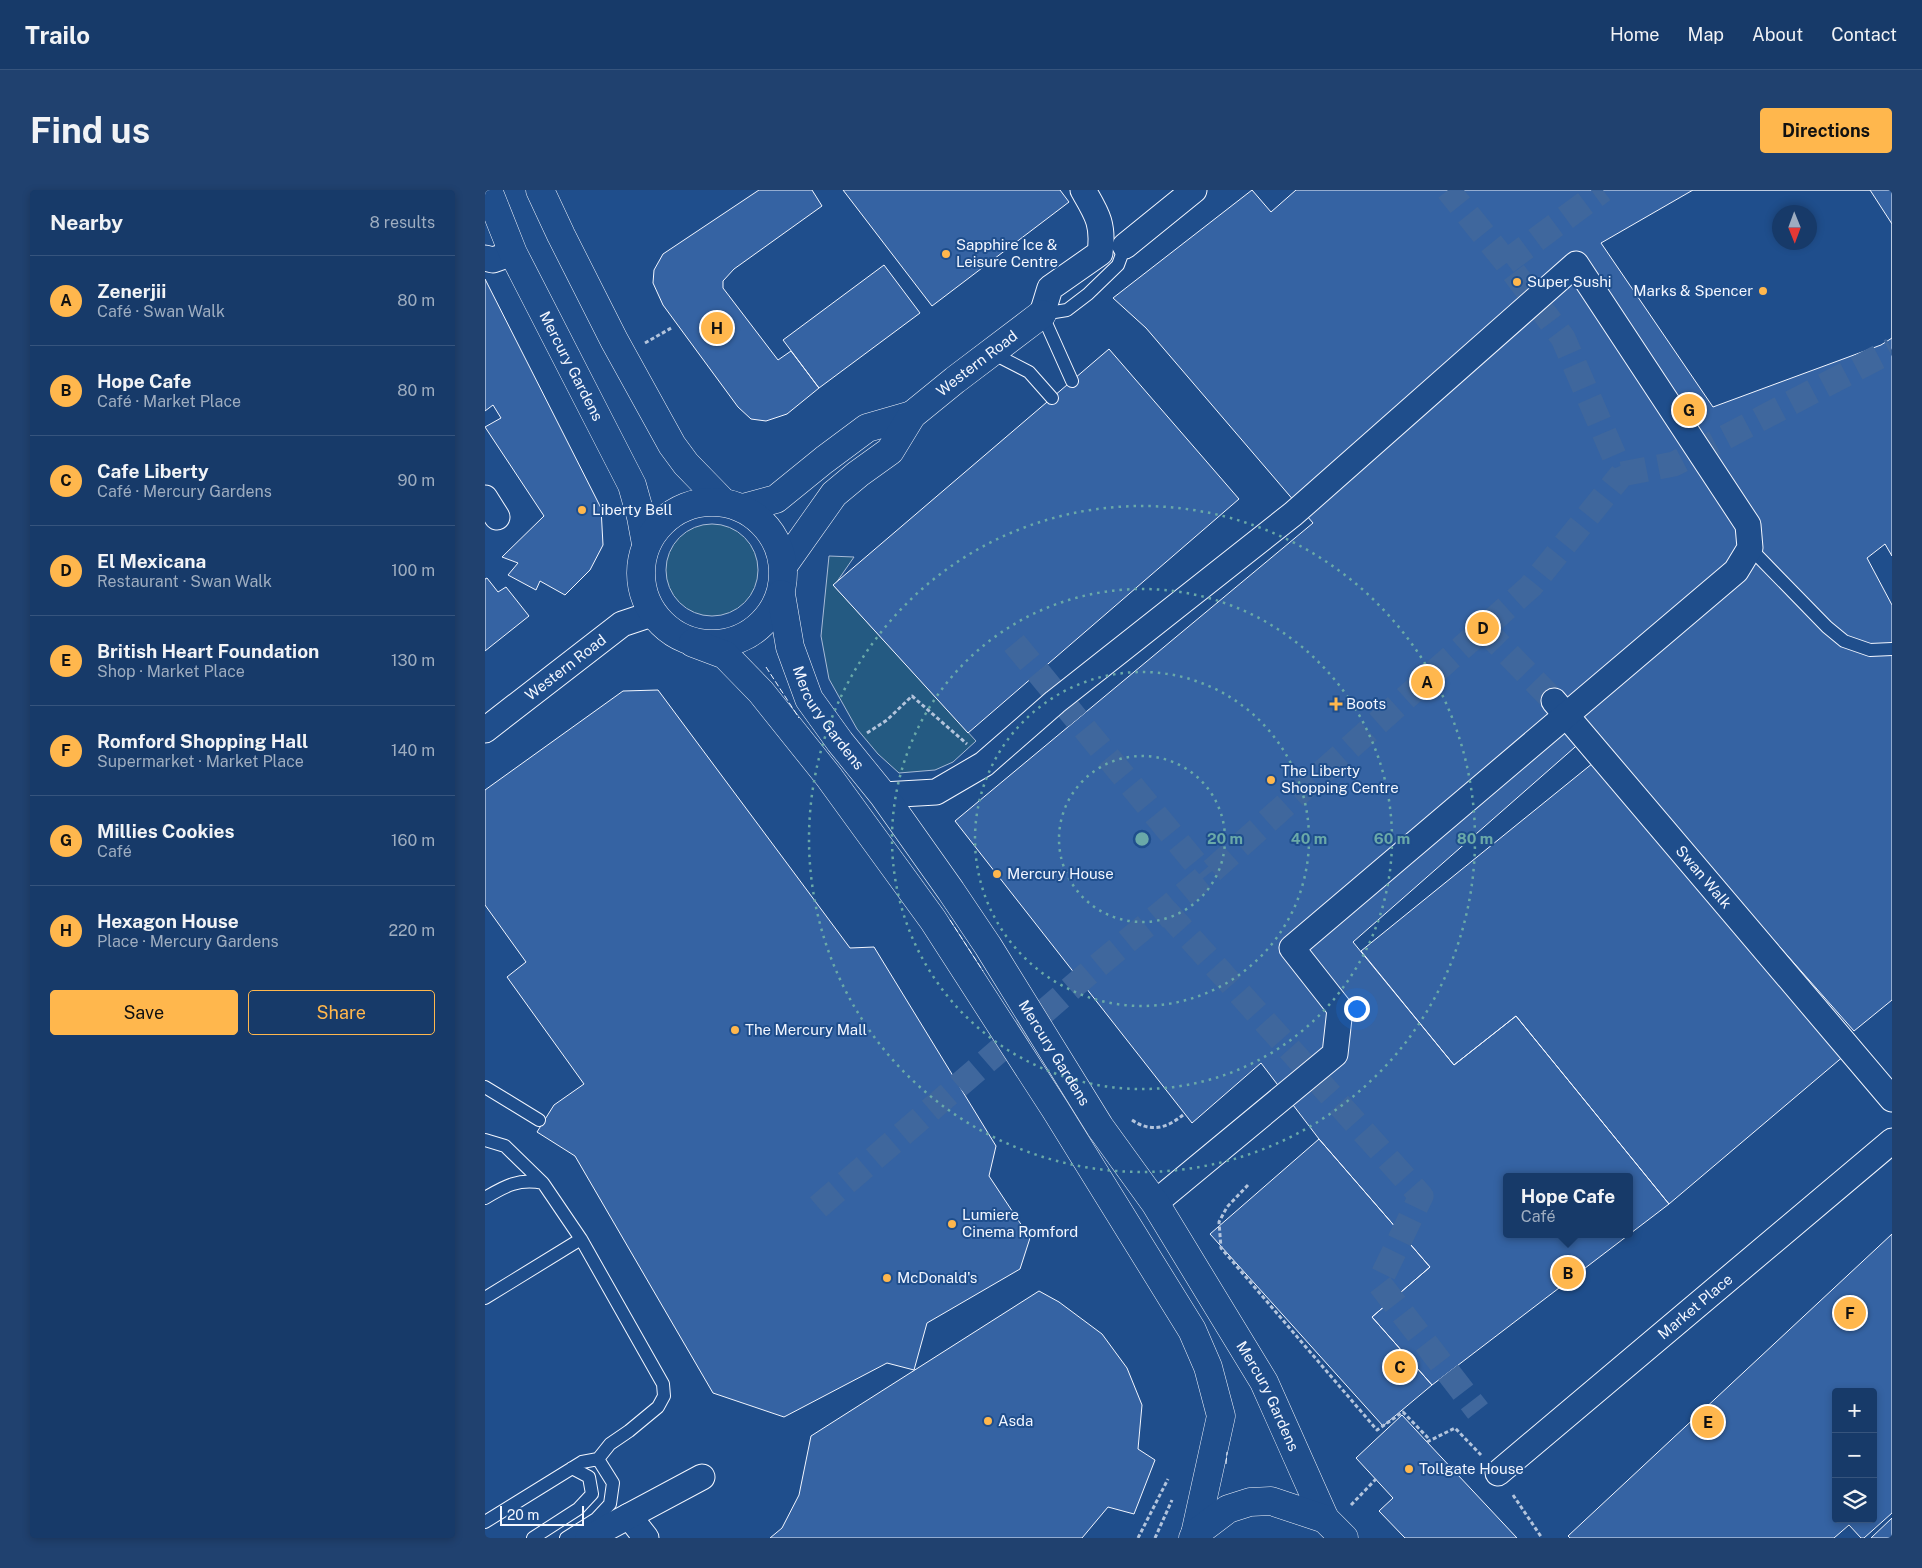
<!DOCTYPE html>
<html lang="en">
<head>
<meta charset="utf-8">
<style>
  :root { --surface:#173a69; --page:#20416f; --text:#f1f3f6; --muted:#9eadc0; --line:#36547d; --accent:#ffb74d }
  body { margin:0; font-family:"Public Sans",sans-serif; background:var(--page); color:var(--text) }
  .controls { position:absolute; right:15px; bottom:15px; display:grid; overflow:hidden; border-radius:5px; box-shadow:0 2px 8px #0003 }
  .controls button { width:45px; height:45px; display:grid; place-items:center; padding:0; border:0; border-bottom:1px solid var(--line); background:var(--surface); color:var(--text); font:25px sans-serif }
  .compass { position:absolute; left:1287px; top:15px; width:45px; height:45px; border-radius:50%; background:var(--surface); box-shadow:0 2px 8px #0003; rotate:179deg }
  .scale { position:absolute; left:15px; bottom:12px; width:84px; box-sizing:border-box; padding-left:5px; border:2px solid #f2f6ff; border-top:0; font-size:14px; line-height:18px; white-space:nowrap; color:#f2f6ff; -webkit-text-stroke:4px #1f4e8c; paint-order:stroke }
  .you { position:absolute; left:871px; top:818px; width:18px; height:18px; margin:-12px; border:4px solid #fff; border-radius:50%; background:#1a73e8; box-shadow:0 0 0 8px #1a73e833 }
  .badge { display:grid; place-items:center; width:32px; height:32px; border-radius:50%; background:var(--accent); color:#111; font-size:16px; font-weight:700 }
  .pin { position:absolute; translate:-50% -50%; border:2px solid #fff; box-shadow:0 1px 5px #0006 }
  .popup { position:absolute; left:1018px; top:983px; width:130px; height:65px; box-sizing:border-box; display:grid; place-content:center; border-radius:5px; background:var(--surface); filter:drop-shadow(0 1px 4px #0005); font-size:16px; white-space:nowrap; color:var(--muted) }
  .popup b { font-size:19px; color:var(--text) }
  .popup::after { content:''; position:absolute; left:50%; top:100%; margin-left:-10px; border:10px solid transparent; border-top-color:var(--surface) }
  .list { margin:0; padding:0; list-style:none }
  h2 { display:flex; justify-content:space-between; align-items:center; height:65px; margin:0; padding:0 20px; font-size:21px }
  h2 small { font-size:16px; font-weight:400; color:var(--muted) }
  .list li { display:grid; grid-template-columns:32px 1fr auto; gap:15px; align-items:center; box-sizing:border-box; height:90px; padding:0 20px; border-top:1px solid var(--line) }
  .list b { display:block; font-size:19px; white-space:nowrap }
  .list p { margin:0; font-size:16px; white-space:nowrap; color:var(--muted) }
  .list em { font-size:16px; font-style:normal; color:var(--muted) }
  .actions { display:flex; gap:10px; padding:15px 20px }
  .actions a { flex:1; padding:11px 0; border:1px solid var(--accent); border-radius:5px; text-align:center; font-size:18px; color:var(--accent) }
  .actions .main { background:var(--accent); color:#111 }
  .icon { flex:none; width:28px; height:28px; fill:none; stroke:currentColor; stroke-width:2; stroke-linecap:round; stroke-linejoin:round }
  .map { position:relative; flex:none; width:1407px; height:1348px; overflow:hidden; border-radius:5px }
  header { display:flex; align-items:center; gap:30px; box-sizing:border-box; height:70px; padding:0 25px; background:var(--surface); border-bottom:1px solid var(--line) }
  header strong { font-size:24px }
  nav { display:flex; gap:28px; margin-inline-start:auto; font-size:18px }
  .intro { display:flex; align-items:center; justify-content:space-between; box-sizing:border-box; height:120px; padding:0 30px }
  h1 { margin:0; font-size:35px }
  .button { padding:12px 22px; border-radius:5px; background:var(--accent); color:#111; font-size:18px; font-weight:700 }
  main { display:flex; gap:30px; padding:0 30px }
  aside { flex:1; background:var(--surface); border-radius:5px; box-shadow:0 2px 8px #0003 }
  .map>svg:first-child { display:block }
  .green { fill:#245a82; stroke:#a8bbd7 }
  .building { fill:#3563a3; stroke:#f2f6ff; fill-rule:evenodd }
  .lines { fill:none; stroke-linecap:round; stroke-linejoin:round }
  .street-tunnel { stroke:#3f679d; stroke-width:25; stroke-dasharray:25 12; stroke-linecap:butt }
  .lane-casing { stroke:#f2f6ff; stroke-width:14 }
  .street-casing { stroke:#f2f6ff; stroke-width:27 }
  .secondary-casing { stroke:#f2f6ff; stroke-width:29 }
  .primary-casing { stroke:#f2f6ff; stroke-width:29 }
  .path { stroke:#b3c4dc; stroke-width:3; stroke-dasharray:4 2.5; stroke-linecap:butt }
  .lane { stroke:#1f4e8c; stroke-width:12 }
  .street { stroke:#1f4e8c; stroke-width:25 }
  .secondary { stroke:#1f4e8c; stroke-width:28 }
  .primary { stroke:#1f4e8c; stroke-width:28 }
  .fence { stroke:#f2f6ff; stroke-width:1; stroke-dasharray:6 2.5; stroke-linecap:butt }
  .ring { fill:none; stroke:#6aa9a8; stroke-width:2.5; stroke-dasharray:2.5 5 }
  .poi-dot { fill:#ffb74d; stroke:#1f4e8c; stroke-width:2 }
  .labels { text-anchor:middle; stroke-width:4; stroke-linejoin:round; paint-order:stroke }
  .poi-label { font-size:15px; fill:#f2f6ff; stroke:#1f4e8c; text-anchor:start }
  .street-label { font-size:15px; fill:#f2f6ff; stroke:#1f4e8c }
  .centre { fill:#6aa9a8; stroke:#1f4e8c; stroke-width:2.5 }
  .ring-label { font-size:15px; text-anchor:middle; font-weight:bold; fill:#6aa9a8; stroke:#1f4e8c; stroke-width:4; stroke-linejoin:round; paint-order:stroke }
</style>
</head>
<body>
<header>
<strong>Trailo</strong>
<nav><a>Home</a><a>Map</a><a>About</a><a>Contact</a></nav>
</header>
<div class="intro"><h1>Find us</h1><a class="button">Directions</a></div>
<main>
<aside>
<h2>Nearby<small>8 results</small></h2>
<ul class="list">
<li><span class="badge">A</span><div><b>Zenerjii</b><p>Café · Swan Walk</p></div><em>80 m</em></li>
<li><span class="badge">B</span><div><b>Hope Cafe</b><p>Café · Market Place</p></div><em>80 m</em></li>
<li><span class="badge">C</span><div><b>Cafe Liberty</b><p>Café · Mercury Gardens</p></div><em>90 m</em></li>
<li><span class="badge">D</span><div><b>El Mexicana</b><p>Restaurant · Swan Walk</p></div><em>100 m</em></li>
<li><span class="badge">E</span><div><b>British Heart Foundation</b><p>Shop · Market Place</p></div><em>130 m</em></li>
<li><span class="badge">F</span><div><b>Romford Shopping Hall</b><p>Supermarket · Market Place</p></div><em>140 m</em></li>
<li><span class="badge">G</span><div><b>Millies Cookies</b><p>Café</p></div><em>160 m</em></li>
<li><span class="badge">H</span><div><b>Hexagon House</b><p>Place · Mercury Gardens</p></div><em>220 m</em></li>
</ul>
<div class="actions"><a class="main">Save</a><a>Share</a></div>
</aside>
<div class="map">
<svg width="1407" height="1348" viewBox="0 0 1407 1348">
  <rect width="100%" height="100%" fill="#1f4e8c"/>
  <!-- green -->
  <path class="green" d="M181 380a46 46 0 1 1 92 0a46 46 0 1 1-92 0Z
    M344,366L369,367L349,396L491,551L468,572L450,580L414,583L393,564L372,539L344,489L336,446Z"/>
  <!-- building -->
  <path class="building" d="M274,0H327L337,16L249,79L238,91V98L293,170L306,161L334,198L302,224L281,231L266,229L253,217L178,115L168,93L169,80L178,64Z
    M358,0H575L584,12L447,116Z
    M767,0L786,22L811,0H1407V366L1400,354L1382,368L1407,415V810L1369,841L1106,543L868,752L969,875L1031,826L1184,1014L947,1195L887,1127L945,1077L834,949L776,873L707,933L470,631L828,333L661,138L628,108ZM1294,22H1324V52H1294ZM1022,987H1144V1044H1022Z
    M1208,0H1385L1407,34V148L1396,155L1228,217L1116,53ZM1294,22H1324V52H1294Z
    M399,75L435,123L334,198L298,150Z
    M0,89L116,318L118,355L105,380L80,405L55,391L51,400L23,385L33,373L17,367L59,326L0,237L16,228L8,215L0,221Z
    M624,159L754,309L483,543L348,395Z
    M2,388L13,402L21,397L44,426L0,461V389Z
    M173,500L365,758L389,757L511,956L504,986L545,1048L535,1079L442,1133L429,1180L402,1173L299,1227L228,1203L90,966L52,942L69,915L99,894L22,787L41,772L0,715V600L138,501Z
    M1108,573L1360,865L1184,1014L1031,826L969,875L876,761Z
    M834,949L945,1077L887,1127L947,1195L898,1236L725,1044Z
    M1407,1044V1323L1379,1348H1376L1364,1335L1349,1348H1085L1083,1346ZM1351,1202H1388V1329H1351Z
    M554,1101L574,1112L617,1144L642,1178L657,1215L653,1259L670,1270L649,1324L623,1317L597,1348H285L297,1338L314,1305L326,1246Z
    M917,1225L942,1252L1032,1348H920L894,1321L908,1308L871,1268Z
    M1407,1328V1348H1386Z"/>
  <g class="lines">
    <!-- street-tunnel -->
    <path class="street-tunnel" d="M1021,72L1118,0
      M1137,284L1189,274L1407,160
      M998,438L1069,511
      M529,453L721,686
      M681,721L936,1006L894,1093L993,1221
      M333,1017L605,782L721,686L1046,396L1137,284L1078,148L1021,72L963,0"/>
    <!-- lane casing -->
    <g class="lane-casing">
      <path id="lane" d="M507,163L544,182L567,208
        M587,191L557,124L582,120L603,104L633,75L640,56L637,57
        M1265,358L1342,437L1359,451L1385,460L1407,459
        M0,897L54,930
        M0,950L20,956L58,993
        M0,1008C20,996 34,988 58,993L96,1049L178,1194L179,1206L173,1217L144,1241L125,1254L113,1269
        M0,1108L96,1049
        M0,1332L97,1272L113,1269L128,1293L125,1314L111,1329L81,1348
        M48,1348L93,1319L107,1304L104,1287L87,1278"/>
    </g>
    <!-- street casing -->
    <g class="street-casing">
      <g id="street">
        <path d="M640,56L709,0"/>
        <path d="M0,68L8,70L28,63"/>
        <path d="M557,124L565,98L615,63C619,34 612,24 598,0"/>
        <path d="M0,308L12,327"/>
        <path id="s1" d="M1069,511L1407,909"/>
        <path id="s2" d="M0,540L137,434L167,424"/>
        <path d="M398,605L451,602L499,574L570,512L808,324L1091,74L1263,335L1265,358L1251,381L807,758L855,819L850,864L670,1013"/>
        <path id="s3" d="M1013,1283L1407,951"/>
        <path d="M144,1326L161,1348"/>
        <path d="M103,1348L217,1287"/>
      </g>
    </g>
    <!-- secondary casing -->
    <g class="secondary-casing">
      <g id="secondary">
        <path d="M258,318L291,309L339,270L382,238L427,225"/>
        <path id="s4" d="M298,376L349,304L373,284L405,261L427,225L470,190L557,124"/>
      </g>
    </g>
    <!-- primary casing -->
    <g class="primary-casing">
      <g id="primary">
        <path id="s5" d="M3,0L28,63L147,295L156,327L161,354"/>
        <path d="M55,0L76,45L129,150L187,255L201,274L238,312"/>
        <circle cx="227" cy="383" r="71"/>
        <path id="s6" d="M296,404L305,457L324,509L355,552L398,605L466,701L503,756L615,937L670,1013L779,1192L840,1329"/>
        <path d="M208,453L240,465L276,502L344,587L448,730L570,919L707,1140L723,1177L736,1226L710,1344"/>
        <path d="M708,1348L710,1344L743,1319L765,1312L786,1311L840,1329L859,1348"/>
      </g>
    </g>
    <!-- path -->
    <path class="path" d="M160,153L188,137
      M382,543L402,530L427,506L482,554
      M647,930C666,943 682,938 698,925
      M763,995L742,1017L734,1032L736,1058L892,1240L918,1222L945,1250
      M942,1252L970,1238L996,1265
      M1028,1305L1057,1348
      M866,1315L891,1289
      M653,1348L683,1289
      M670,1348L687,1310"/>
    <!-- lane -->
    <use href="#lane" class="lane"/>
    <!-- street -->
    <use href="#street" class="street"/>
    <!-- secondary -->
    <use href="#secondary" class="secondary"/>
    <!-- primary -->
    <use href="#primary" class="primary"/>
    <!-- fence -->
    <path class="fence" d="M281,477L314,528
      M465,730L498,781
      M741,1274L742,1262"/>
  </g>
  <!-- distance rings -->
  <g class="ring">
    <circle cx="657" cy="649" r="83"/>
    <circle cx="657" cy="649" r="167"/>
    <circle cx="657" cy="649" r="250"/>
    <circle cx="657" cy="649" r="333"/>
  </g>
  <!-- markers -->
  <g class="poi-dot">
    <circle cx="461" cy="64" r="5"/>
    <circle cx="1032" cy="92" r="5"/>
    <circle cx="1278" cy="101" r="5"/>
    <circle cx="97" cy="320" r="5"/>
    <path d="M848.5 506.5h5v5h5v5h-5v5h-5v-5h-5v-5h5z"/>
    <circle cx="786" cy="590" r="5"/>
    <circle cx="512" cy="684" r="5"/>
    <circle cx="250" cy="840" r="5"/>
    <circle cx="467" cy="1034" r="5"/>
    <circle cx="402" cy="1088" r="5"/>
    <circle cx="503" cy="1231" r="5"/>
    <circle cx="924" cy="1279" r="5"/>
  </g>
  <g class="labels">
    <!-- poi labels -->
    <g class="poi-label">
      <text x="471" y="60">Sapphire Ice &amp;<tspan x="471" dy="17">Leisure Centre</tspan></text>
      <text x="1042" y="97">Super Sushi</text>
      <text x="1268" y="106" text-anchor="end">Marks &amp; Spencer</text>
      <text x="107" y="325">Liberty Bell</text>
      <text x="861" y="519">Boots</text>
      <text x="796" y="586">The Liberty<tspan x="796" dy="17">Shopping Centre</tspan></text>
      <text x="522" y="689">Mercury House</text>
      <text x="260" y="845">The Mercury Mall</text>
      <text x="477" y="1030">Lumiere<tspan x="477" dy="17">Cinema Romford</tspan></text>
      <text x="412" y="1093">McDonald's</text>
      <text x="513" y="1236">Asda</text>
      <text x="934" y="1284">Tollgate House</text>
    </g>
    <!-- street labels -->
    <g class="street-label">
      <text dy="5" stroke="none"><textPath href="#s4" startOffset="284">Western Road</textPath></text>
      <text dy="5" stroke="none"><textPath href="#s5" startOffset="195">Mercury Gardens</textPath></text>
      <text dy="5" stroke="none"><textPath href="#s2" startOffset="102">Western Road</textPath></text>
      <text dy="5" stroke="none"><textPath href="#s6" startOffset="135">Mercury Gardens</textPath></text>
      <text dy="5" stroke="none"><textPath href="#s1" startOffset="231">Swan Walk</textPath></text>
      <text dy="5" stroke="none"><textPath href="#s6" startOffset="540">Mercury Gardens</textPath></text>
      <text dy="5" stroke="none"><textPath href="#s3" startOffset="258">Market Place</textPath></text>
      <text dy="5" stroke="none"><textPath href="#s6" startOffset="945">Mercury Gardens</textPath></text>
    </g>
  </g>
  <circle cx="657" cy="649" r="8" class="centre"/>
  <g class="ring-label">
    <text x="740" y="654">20 m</text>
    <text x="824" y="654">40 m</text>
    <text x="907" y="654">60 m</text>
    <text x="990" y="654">80 m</text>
  </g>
</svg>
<div class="controls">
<button>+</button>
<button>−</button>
<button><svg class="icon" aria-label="layers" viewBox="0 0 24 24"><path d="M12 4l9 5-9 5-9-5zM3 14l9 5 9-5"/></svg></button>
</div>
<svg class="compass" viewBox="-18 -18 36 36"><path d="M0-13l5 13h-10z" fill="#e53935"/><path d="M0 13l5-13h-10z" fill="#9eadc0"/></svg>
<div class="scale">20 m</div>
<div class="you"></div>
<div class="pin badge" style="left:942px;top:492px">A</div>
<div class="pin badge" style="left:1083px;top:1083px">B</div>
<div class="popup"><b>Hope Cafe</b>Café</div>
<div class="pin badge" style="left:915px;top:1177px">C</div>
<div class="pin badge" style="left:998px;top:438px">D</div>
<div class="pin badge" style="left:1223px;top:1232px">E</div>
<div class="pin badge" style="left:1365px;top:1123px">F</div>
<div class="pin badge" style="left:1204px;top:220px">G</div>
<div class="pin badge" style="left:232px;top:138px">H</div>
</div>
</main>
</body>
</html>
